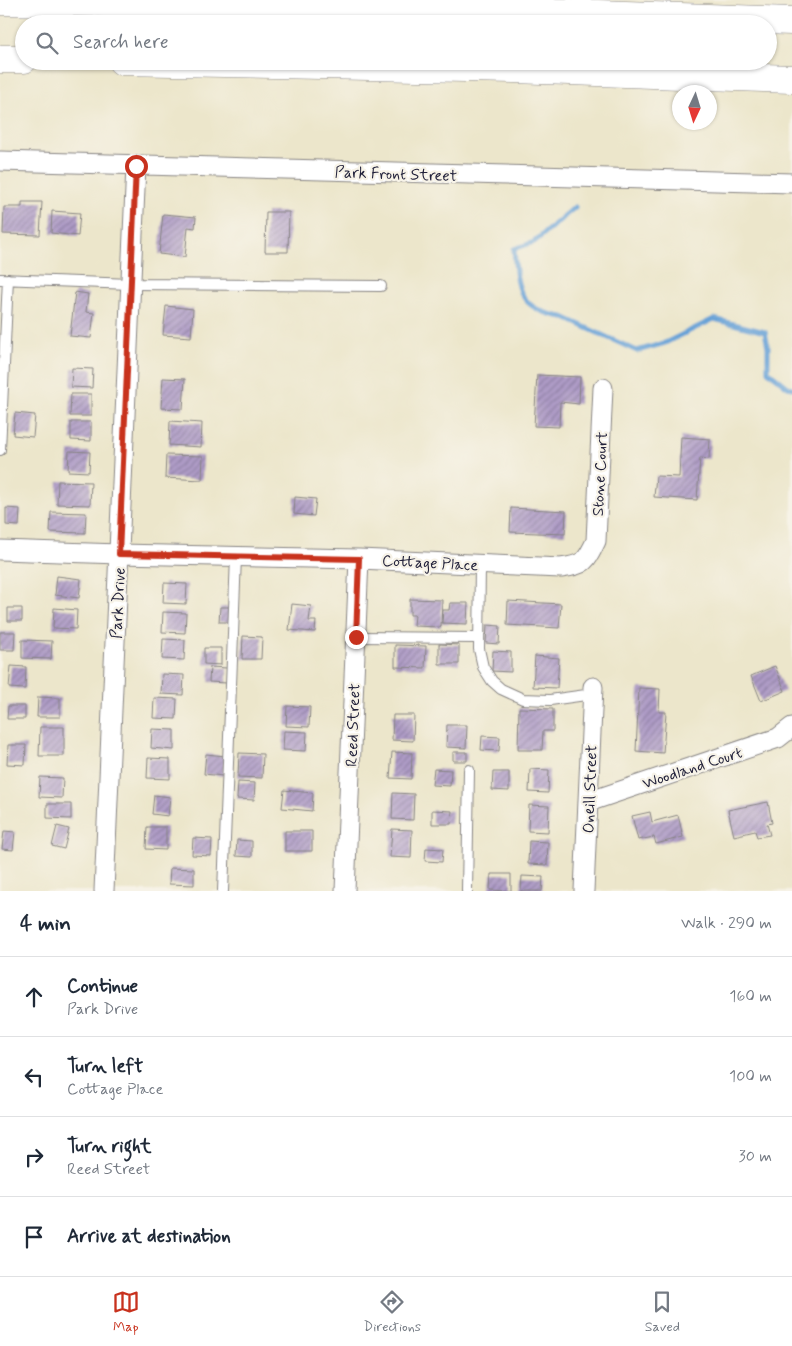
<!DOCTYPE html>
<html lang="en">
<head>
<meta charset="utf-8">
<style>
  :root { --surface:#fff; --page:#f2f2f3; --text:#1f2937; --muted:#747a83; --line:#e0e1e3; --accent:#c8321e }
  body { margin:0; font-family:Mynerve,sans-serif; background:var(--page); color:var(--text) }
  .compass { position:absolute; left:672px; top:85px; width:45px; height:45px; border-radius:50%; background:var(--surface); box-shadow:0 1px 4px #0004; rotate:184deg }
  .stop { position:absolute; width:15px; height:15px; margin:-11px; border:4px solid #c8321e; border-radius:50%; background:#fff }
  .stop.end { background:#c8321e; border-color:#fff; box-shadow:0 1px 5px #0008 }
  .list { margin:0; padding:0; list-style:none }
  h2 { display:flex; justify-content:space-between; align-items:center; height:65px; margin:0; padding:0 20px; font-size:21px }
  h2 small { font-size:16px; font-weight:400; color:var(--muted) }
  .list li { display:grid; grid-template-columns:32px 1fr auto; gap:15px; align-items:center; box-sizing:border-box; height:80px; padding:0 20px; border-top:1px solid var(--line) }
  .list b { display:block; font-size:19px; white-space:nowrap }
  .list p { margin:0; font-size:16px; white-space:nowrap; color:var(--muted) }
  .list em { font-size:16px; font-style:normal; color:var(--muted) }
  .icon { flex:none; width:28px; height:28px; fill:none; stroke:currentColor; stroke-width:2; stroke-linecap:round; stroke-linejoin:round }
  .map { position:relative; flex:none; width:792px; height:891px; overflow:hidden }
  .search { position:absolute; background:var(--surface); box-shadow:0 1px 4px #0004; left:15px; right:15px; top:15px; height:55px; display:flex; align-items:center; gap:12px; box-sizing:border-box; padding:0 18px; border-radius:28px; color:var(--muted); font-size:19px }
  .sheet { height:385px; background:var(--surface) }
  nav { display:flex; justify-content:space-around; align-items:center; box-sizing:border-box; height:70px; border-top:1px solid var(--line); background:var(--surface); font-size:14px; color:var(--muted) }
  nav a { display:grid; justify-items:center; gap:2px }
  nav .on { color:var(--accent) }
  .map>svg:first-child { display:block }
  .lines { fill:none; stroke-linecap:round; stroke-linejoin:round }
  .stream { stroke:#67a2d7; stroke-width:5 }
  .building { fill:url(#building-hatch) }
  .service-casing { stroke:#878483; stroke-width:12 }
  .minor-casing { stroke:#878483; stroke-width:21 }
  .motorway-casing { stroke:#878483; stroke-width:29 }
  .service { stroke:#fff; stroke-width:10 }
  .minor { stroke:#fff; stroke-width:19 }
  .motorway { stroke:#fff; stroke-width:28 }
  .route { stroke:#c8321e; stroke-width:6 }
  .labels { text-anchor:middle; stroke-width:4.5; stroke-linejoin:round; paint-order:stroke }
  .street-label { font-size:16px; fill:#22223b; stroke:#f7f3e8 }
</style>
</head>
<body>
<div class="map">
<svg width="792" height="891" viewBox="0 0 792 891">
  <defs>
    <pattern id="building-hatch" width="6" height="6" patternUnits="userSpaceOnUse" patternTransform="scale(1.25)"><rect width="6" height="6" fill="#ae9bc6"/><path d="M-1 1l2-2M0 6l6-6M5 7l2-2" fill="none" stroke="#8d7ea2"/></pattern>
  </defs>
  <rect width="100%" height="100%" fill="#f7f3e8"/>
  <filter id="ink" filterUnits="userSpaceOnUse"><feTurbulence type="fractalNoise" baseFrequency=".02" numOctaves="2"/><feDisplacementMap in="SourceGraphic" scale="10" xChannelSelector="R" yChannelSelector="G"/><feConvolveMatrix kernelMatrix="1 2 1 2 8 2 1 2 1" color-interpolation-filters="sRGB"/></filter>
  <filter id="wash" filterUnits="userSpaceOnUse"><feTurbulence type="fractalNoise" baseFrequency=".0096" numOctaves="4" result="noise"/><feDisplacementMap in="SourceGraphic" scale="20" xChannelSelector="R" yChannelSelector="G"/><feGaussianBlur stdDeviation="1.12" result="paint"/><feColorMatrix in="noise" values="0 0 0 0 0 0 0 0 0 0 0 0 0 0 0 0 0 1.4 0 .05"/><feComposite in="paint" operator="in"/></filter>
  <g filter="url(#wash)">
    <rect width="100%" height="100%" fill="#ece6cb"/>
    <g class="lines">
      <!-- stream -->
      <path class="stream" d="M575,207L534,242L514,249C517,290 518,310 563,317L637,351L665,343L714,319L765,332L768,347V371L788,387L792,388"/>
    </g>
    <g id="blocks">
      <!-- building -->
      <path class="building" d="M22,202H42L40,235L3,234L4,207H22Z
        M52,211L80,213L78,236L51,233Z
        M266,212H289L288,252H265Z
        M163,214L196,217L195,228L188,227L185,257L159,254Z
        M75,292L88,294L86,312L94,313L91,338L70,336Z
        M166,306L193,309L191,337L163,335Z
        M72,368L93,369L92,388L71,387Z
        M537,375L580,377L579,404L560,402L559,427L534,426Z
        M163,378L185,379L183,409L161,408Z
        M71,394H91V416H70Z
        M15,413L35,415L33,437L13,435Z
        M170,421L202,423L201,447L169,445Z
        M71,422H91V441L71,440Z
        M681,437L710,439L709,459L700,458L697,500L654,497L656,476L679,477Z
        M69,451L90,452L89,472L68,471Z
        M166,455L203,456L202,480L165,478Z
        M58,481L91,482L90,505L57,504Z
        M295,497L316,499L314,516L294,514Z
        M6,508L20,509L19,526L6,525Z
        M511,508L566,511L565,534L510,532Z
        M51,512L86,513L85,533L50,532Z
        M57,576L81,579L79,598L55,595Z
        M164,583L187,584L186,604L163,603Z
        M410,599L442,600L441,627L414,626L415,615H410Z
        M508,601L561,604L559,628L507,625Z
        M450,603H468L467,624L442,623L443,610H449Z
        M292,604L311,606L309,621H316L315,632L289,630Z
        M220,607H233V622H219Z
        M8,608H22V621H8Z
        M54,608L77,610L76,629L53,628Z
        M163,612L186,613L185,633L162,632Z
        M487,625L500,626L499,644L486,643Z
        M0,632H15L14,650H0Z
        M243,636L262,637L261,659H242Z
        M163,639L185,640L184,660L162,659Z
        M22,640L52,641L51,659L22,658Z
        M439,644L459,645V664H439Z
        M395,645L426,646L425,668L395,667Z
        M204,648H221V665L204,664Z
        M493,651L511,652V672L492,671Z
        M535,656L559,658L557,688L533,687Z
        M11,666L26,667L25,689L9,688Z
        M775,666L785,691L761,701L751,676Z
        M210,667L227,668V683L209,682Z
        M162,674L184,675L183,695L161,694Z
        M639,688L660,689L659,712H666L663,753L636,751Z
        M38,697L60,698V717H37Z
        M154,698L177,699L176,719L153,718Z
        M8,706H25V719H7Z
        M287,706L310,707L309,727L286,726Z
        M519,708L553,709V731H543L542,750H518Z
        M393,715H414L413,741L392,740Z
        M447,725H467L466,748L446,747Z
        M40,727H64V756H39Z
        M152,729L174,730V750L151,748Z
        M284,731L307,732L306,751L283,750Z
        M482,736L500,737L499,751L481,750Z
        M8,745H26L25,765L7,764Z
        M392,752L412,753L411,779L390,778Z
        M453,752H467V761H453Z
        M239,753L263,754L262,778L238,777Z
        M206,754L225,756L223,776L204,774Z
        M148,758L170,759V779L147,778Z
        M434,769L451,770L450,786L432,785Z
        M530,769L549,770L548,793L529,792Z
        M493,772H509V791L492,790Z
        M40,777L63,778L62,798L39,797Z
        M238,782L255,783L254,800L237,799Z
        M284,790L313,793L312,811L282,808Z
        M393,793L414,794L413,820L392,819Z
        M154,795L170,797L168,816L152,814Z
        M768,802L772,823L767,824L770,835L757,837L755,831L734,836L728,810Z
        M47,804H71V819L47,818Z
        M529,805L549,806L548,832L528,831Z
        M432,810L452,811L451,824H432Z
        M650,812L652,822L678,815L683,837L656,844L654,837L638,840L632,816Z
        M57,826L69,829L64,849L52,846Z
        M147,827H166V850L146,849Z
        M392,829L412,830L411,858L390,857Z
        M4,831L15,832L13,850L2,849Z
        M285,831H312V851H285Z
        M193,838L212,839L211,856L192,855Z
        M237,840L252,841V857L236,856Z
        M529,841L548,842L547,865L528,864Z
        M426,848L443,849L442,862L425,861Z
        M170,868L194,869V885L169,884Z
        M491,874H511V891L490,890Z
        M522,876L543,877L542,891H521Z"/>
    </g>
  </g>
  <g filter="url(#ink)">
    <use href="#blocks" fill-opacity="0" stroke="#878483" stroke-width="1"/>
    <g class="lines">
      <!-- service casing -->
      <g class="service-casing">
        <path id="service" d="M0,279L131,284L381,286
          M0,450L8,279
          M480,565L479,649L483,667L492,681L501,689L523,699L550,700L593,694
          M355,637L478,638
          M223,891L236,557
          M467,891L469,770"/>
      </g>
      <!-- minor casing -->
      <g class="minor-casing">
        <path id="minor" d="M0,161L792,183
          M0,550L119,554L359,559L561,568C584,565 586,562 596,541L603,388
          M588,802L778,738L792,727
          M104,891L136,166
          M345,891L359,559
          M584,891L593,687"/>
      </g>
      <!-- motorway casing -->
      <g class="motorway-casing">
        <path id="motorway" d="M0,1L516,11L792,21
          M0,59H24
          M122,61L514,69L792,79"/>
      </g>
      <!-- service -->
      <use href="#service" class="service"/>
      <!-- minor -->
      <use href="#minor" class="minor"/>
      <!-- motorway -->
      <use href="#motorway" class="motorway"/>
    </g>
  </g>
  <g class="lines" filter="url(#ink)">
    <!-- route -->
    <path class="route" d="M136,166L119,554L359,559L356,637"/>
  </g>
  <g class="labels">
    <!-- street labels -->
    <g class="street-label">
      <text transform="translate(396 173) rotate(2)" y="6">Park Front Street</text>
      <text transform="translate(599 474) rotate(-87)" y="6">Stone Court</text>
      <text transform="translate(430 562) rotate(3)" y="6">Cottage Place</text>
      <text transform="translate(117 603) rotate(-87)" y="6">Park Drive</text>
      <text transform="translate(352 725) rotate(-88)" y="6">Reed Street</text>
      <text transform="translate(692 767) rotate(-18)" y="6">Woodland Court</text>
      <text transform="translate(589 789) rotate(-88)" y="6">Oneill Street</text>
    </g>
  </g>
</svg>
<svg class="compass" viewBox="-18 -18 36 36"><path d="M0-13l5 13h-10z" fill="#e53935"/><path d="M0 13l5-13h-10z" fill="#747a83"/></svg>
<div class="stop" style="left:136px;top:166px"></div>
<div class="stop end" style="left:356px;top:637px"></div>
<div class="search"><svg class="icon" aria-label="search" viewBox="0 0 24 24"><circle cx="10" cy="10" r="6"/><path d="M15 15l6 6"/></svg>Search here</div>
</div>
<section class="sheet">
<h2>4 min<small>Walk · 290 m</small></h2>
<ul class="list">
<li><svg class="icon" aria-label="ahead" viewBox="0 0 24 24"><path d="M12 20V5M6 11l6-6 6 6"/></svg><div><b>Continue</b><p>Park Drive</p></div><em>160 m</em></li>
<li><svg class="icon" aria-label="left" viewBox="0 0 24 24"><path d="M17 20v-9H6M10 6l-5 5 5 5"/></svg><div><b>Turn left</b><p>Cottage Place</p></div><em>100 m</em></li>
<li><svg class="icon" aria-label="right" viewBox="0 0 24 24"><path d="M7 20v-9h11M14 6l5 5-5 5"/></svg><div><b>Turn right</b><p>Reed Street</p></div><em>30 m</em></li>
<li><svg class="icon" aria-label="arrive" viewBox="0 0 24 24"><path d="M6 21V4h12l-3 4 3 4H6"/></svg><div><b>Arrive at destination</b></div></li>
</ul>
</section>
<nav>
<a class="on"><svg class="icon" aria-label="map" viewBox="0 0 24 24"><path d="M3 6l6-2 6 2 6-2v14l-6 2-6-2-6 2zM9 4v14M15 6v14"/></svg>Map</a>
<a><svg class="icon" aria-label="directions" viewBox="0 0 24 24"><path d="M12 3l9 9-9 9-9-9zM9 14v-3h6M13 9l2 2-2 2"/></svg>Directions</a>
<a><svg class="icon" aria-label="saved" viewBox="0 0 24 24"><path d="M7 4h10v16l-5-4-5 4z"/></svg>Saved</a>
</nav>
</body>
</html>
